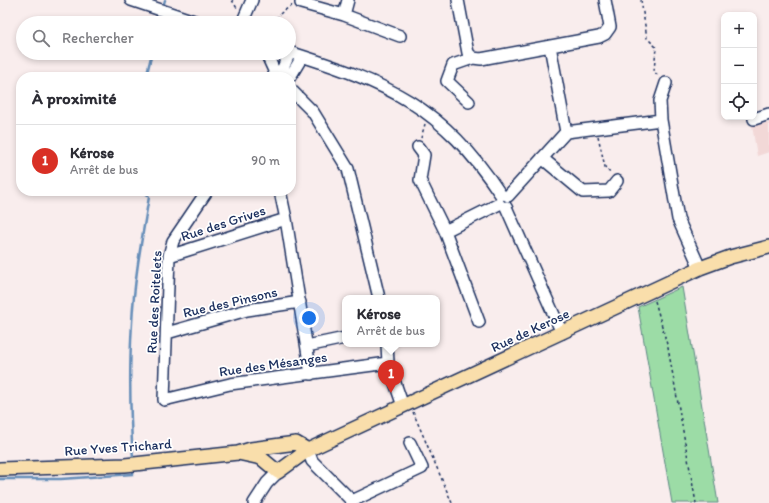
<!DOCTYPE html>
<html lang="fr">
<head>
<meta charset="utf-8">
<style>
  :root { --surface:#fff; --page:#f2f2f3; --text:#2b2b33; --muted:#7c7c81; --line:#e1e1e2; --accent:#d93025 }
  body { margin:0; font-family:Itim,sans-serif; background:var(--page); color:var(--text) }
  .controls { position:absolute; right:12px; top:12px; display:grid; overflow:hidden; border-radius:8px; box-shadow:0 2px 6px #0003 }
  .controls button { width:36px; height:36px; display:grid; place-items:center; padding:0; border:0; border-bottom:1px solid var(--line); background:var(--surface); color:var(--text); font:20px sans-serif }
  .you { position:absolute; left:309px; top:318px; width:14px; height:14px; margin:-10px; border:3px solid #fff; border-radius:50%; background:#1a73e8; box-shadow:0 0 0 6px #1a73e833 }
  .badge { display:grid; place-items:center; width:26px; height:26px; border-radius:50%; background:var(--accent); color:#fff; font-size:13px; font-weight:700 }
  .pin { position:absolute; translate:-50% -33px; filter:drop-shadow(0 1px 2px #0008) }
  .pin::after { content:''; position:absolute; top:21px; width:14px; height:12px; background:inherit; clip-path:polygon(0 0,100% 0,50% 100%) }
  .popup { position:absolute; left:342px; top:295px; width:98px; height:52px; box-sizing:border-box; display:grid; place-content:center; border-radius:8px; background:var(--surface); filter:drop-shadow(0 1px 3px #0005); font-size:13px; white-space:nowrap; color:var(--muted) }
  .popup b { font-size:15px; color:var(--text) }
  .popup::after { content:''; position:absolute; left:50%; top:100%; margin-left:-8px; border:8px solid transparent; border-top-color:var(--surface) }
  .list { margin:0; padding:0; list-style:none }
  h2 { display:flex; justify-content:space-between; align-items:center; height:52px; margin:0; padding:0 16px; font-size:17px }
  h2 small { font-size:13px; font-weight:400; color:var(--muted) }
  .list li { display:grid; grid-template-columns:26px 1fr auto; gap:12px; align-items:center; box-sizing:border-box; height:72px; padding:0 16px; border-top:1px solid var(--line) }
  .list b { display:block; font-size:15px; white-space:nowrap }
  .list p { margin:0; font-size:13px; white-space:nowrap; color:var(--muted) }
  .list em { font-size:13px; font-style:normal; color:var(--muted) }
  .icon { flex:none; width:22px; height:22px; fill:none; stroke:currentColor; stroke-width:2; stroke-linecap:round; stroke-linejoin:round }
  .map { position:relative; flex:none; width:769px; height:503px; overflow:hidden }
  .search { position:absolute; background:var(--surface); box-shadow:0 2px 6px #0003; left:16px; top:16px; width:280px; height:44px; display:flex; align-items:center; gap:10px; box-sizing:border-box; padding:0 14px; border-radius:22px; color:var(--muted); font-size:15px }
  .panel { position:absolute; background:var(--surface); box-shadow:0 2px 6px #0003; left:16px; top:72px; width:280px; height:124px; border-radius:16px }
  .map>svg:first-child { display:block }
  .built { fill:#f2d8d7 }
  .green { fill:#9cdca6; stroke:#5c8682 }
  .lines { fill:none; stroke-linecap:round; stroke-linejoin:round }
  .stream { stroke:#668eb9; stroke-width:2.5 }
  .minor-casing { stroke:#1b2f5e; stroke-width:14 }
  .major-casing { stroke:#1b2f5e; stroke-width:16 }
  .path { stroke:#1b2f5e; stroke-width:1.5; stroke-dasharray:3 3; stroke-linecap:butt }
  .minor { stroke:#fff; stroke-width:11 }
  .major { stroke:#f9deab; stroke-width:13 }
  .labels { text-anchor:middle; stroke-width:3.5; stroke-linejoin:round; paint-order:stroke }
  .street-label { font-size:14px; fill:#1b2f5e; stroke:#fff }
</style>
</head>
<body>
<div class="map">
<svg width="769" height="503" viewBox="0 0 769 503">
  <rect width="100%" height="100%" fill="#f9eded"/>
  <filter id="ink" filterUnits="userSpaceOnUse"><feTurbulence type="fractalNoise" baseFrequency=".025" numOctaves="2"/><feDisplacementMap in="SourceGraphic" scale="8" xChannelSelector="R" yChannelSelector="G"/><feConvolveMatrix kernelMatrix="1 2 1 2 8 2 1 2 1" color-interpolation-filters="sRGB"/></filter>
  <g filter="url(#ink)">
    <!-- built -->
    <path class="built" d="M769,123V152L757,156L752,125Z"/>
    <!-- green -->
    <path class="green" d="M682,287L718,503H672L638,307Z"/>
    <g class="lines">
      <!-- stream -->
      <path class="stream" d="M163,7L165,0
        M159,23L162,14
        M146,77L152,53
        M133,459C130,414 129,368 132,323C134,280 142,238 149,197L145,191
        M0,479H61L133,474V468"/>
      <!-- minor casing -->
      <g class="minor-casing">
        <path id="minor" d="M131,0L200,23
          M458,0L468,53L473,58L481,59L599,37L605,34L610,27L605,0
          M301,3L344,15L400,36
          M344,15L348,0
          M242,23L252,0
          M550,46L566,132
          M289,52C388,83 442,106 501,195
          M266,53L277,77
          M279,77L290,52
          M290,77L302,57
          M666,83L660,101L661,120L678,219L700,268
          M291,90L313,112L348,169L379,298
          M469,102L447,81L453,65L473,58
          M754,119L769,114
          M418,147L424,155L420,180L445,231L499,204
          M542,158L583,192L609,191L617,181
          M207,191L173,241L169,256L164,400L230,384L388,363
          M280,191L286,219L311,374
          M508,196L566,132L661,120
          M506,207L562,333
          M445,231L479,322
          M169,256L286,219
          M167,333L247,310L300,302
          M387,344L388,363L403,406
          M307,346L345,338
          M308,450L312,461L352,501L422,468L410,443
          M254,503L267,483L278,472"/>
      </g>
      <!-- major casing -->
      <g class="major-casing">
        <path id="major" d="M238,453L261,458L278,472L308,450L700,268L730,257L769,247
          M0,469L125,465L238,453L251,449L296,443L308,450"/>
      </g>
      <!-- path -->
      <path class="path" d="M232,0L238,10
        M641,0L647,38L656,47L654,72L659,76
        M272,23L281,13L292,5
        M598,136L605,167L611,174
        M421,138L425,124
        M655,301L668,348L696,503
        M413,412L452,503"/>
      <!-- minor -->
      <use href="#minor" class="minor"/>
      <!-- major -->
      <use href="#major" class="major"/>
    </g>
  </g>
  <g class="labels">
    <!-- street labels -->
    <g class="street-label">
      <text transform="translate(223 223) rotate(-18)" y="5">Rue des Grives</text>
      <text transform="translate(154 302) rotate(-87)" y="5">Rue des Roitelets</text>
      <text transform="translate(230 302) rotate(-13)" y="5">Rue des Pinsons</text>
      <text transform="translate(530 330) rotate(-25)" y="5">Rue de Kerose</text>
      <text transform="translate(273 364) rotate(-8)" y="5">Rue des Mésanges</text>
      <text transform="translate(118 447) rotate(-4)" y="5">Rue Yves Trichard</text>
    </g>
  </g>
</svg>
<div class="controls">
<button>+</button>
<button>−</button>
<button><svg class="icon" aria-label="locate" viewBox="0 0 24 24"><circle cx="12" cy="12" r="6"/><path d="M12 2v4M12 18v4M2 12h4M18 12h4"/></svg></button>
</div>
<div class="you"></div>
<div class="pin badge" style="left:391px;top:393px">1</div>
<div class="popup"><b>Kérose</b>Arrêt de bus</div>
<div class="search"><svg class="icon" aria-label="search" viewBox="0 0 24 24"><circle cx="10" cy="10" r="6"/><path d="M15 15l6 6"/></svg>Rechercher</div>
<section class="panel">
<h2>À proximité<small></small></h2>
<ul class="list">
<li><span class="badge">1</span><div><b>Kérose</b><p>Arrêt de bus</p></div><em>90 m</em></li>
</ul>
</section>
</div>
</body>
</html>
